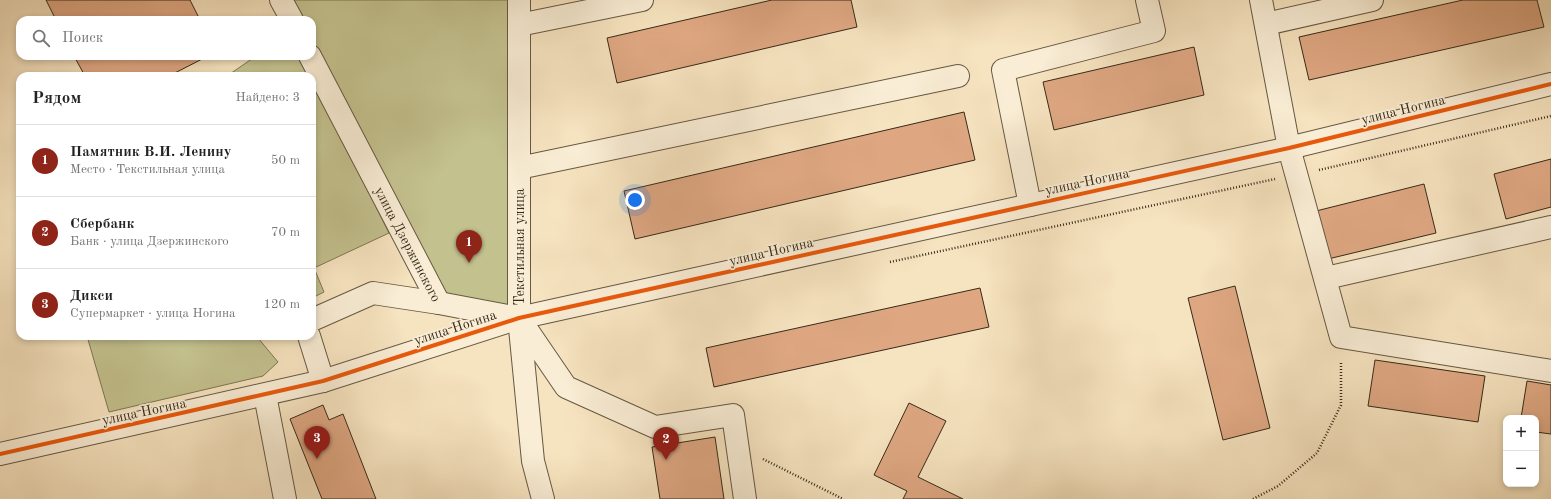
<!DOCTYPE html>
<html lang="ru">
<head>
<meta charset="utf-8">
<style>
  :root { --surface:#fff; --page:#f6f6f6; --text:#222; --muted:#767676; --line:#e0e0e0; --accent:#8f2418 }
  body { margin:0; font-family:"Old Standard TT",serif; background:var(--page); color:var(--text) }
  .controls { position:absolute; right:12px; bottom:12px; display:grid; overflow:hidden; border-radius:8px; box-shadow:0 2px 6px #0003 }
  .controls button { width:36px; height:36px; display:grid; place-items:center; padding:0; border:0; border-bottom:1px solid var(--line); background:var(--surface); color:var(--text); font:20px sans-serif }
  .you { position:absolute; left:635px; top:200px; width:14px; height:14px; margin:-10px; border:3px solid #fff; border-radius:50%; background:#1a73e8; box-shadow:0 0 0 6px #1a73e833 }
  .badge { display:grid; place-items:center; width:26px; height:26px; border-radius:50%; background:var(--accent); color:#fff; font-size:13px; font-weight:700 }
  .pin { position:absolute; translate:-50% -33px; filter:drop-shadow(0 1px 2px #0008) }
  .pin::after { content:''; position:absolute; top:21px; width:14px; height:12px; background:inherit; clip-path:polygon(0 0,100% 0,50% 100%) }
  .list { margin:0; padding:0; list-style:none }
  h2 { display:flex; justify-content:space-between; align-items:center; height:52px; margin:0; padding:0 16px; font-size:17px }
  h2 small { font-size:13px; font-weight:400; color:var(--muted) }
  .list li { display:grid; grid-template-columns:26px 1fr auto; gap:12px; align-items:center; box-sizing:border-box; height:72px; padding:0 16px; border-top:1px solid var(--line) }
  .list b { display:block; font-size:15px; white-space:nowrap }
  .list p { margin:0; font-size:13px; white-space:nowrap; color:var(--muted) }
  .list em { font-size:13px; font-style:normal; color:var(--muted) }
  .icon { flex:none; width:22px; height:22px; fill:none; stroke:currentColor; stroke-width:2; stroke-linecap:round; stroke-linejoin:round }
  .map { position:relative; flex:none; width:1551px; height:499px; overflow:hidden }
  .search { position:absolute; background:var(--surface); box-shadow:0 2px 6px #0003; left:16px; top:16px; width:300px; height:44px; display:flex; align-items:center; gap:10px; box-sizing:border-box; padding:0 14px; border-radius:12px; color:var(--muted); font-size:15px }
  .panel { position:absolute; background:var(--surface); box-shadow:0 2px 6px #0003; left:16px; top:72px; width:300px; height:268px; border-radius:12px }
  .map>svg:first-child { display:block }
  .green { fill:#c3c18e; stroke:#7d7654 }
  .building { fill:#dea782; stroke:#372a19 }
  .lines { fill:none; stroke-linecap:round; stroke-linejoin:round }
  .minor-casing { stroke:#675842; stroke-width:24 }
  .path { stroke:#372a19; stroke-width:2.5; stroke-dasharray:1 2; stroke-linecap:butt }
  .minor { stroke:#f9edd5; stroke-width:22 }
  .cycleway-casing { stroke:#f9edd5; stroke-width:6 }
  .cycleway { stroke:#e8590c; stroke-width:4 }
  .labels { text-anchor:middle; stroke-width:3.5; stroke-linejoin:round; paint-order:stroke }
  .street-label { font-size:14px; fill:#372a19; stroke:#f9edd5 }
</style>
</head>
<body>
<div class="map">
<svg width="1551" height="499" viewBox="0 0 1551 499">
  <rect width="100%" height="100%" fill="#f6e3bf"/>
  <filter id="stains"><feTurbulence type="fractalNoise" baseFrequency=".005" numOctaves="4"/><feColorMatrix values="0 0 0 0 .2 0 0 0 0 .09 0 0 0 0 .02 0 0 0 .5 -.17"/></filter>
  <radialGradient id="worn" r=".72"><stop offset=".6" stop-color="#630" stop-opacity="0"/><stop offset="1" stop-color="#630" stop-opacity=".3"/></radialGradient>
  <!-- green -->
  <path class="green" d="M292,0H516L514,327L444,299L312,39V20H302Z
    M256,56H302L311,76H227Z
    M312,77L389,233L314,268L324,292L312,298Z
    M87,336H242L258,338L278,362L263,376L109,412Z"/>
  <!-- building -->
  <path class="building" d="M46,0H190L200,20H56Z
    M772,0H851L857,27L617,83L607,38Z
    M1463,0H1537L1544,27L1309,80L1299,37Z
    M1194,47L1204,95L1054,130L1043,82Z
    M74,56H208L169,76H85Z
    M964,112L975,160L635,239L624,191Z
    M1551,159V207L1506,219L1494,174Z
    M1424,184L1436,233L1328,259L1316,211Z
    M1235,286L1270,428L1223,440L1188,298Z
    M980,288L989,327L714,387L706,348Z
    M1375,360L1485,376L1478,422L1368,406Z
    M1527,381L1551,385V434L1536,432V418H1521Z
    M909,403L946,421L918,477L963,499H903L907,491L874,475Z
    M323,405L329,420L343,414L376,499H322L290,419Z
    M715,437L724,499H660L652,447Z"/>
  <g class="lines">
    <!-- minor casing -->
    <g class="minor-casing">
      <g id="minor">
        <path d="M281,0L292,20"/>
        <path d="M519,0V318L533,461L543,499"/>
        <path d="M1261,0L1289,148L1341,337L1551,371"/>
        <path d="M1266,24L1372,0"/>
        <path d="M519,25L642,0"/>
        <path id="s1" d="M310,56L439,303"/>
        <path d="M519,168L958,76"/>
        <path d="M1030,205L1003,70L1154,31L1147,0"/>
        <path d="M1326,278L1551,227"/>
        <path d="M312,320L373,293L439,303L518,318"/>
        <path d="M521,321L566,387L655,427L733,415L745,499"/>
        <path d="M309,336L323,381"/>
        <path d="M265,395L285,499"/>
        <path d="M0,454L323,381L519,318L1289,148L1551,84"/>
      </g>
    </g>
    <!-- path -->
    <path class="path" d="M1319,170L1551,116
      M890,262L1275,179
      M763,459L843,499
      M1253,499L1278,486L1317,453L1341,405V361"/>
    <!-- minor -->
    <use href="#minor" class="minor"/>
    <!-- cycleway casing -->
    <g class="cycleway-casing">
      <path id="cycleway" d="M0,454L323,381L519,318L1289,148L1551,84"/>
    </g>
    <!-- cycleway -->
    <use href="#cycleway" class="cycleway"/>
  </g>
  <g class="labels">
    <!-- street labels -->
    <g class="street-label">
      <text transform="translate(1403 109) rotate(-14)" y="5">улица Ногина</text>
      <text transform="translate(1087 181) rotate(-12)" y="5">улица Ногина</text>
      <text dy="5" stroke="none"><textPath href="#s1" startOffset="212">улица Дзержинского</textPath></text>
      <text transform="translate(519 247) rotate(-90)" y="5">Текстильная улица</text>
      <text transform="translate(771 251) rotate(-13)" y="5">улица Ногина</text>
      <text transform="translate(455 327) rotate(-18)" y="5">улица Ногина</text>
      <text transform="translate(144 411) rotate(-12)" y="5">улица Ногина</text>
    </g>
  </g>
  <rect width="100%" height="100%" filter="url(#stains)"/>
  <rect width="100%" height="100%" fill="url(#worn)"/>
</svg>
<div class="controls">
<button>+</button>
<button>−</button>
</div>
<div class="you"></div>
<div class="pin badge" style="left:469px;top:263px">1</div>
<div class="pin badge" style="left:666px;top:460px">2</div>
<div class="pin badge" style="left:317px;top:459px">3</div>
<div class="search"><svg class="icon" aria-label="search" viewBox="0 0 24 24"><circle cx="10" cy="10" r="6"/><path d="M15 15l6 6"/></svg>Поиск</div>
<section class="panel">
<h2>Рядом<small>Найдено: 3</small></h2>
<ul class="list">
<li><span class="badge">1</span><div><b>Памятник В.И. Ленину</b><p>Место · Текстильная улица</p></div><em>50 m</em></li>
<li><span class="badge">2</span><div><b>Сбербанк</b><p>Банк · улица Дзержинского</p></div><em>70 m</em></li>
<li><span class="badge">3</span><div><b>Дикси</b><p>Супермаркет · улица Ногина</p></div><em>120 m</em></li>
</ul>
</section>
</div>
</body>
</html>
